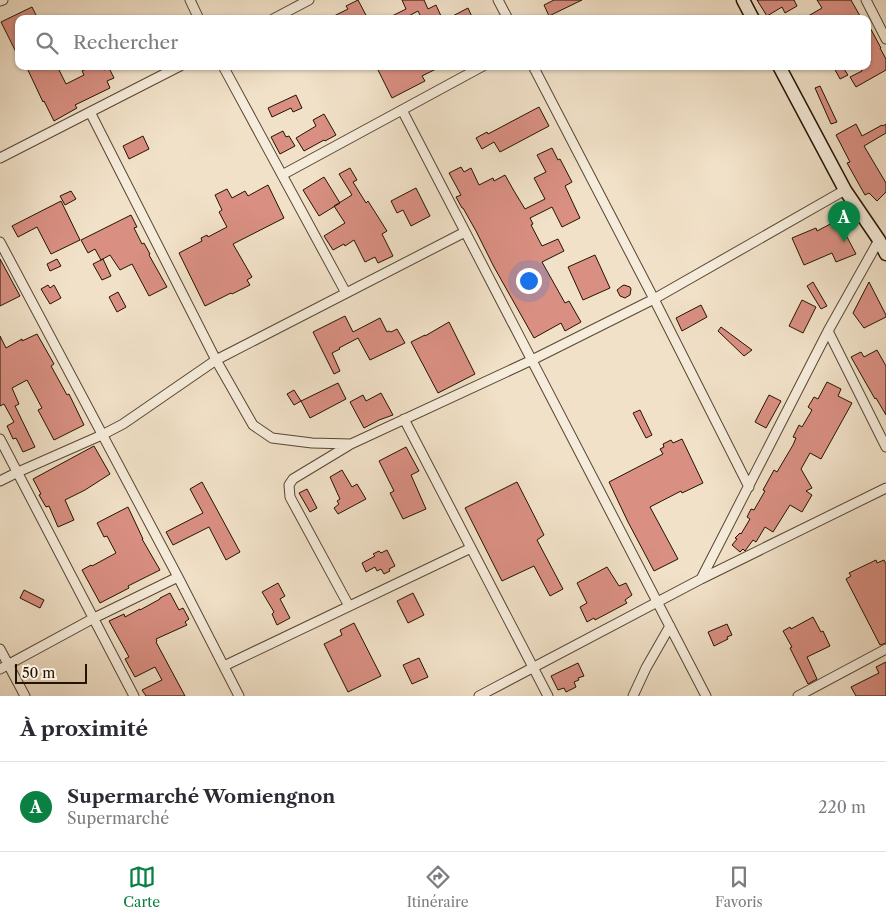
<!DOCTYPE html>
<html lang="fr">
<head>
<meta charset="utf-8">
<style>
  :root { --surface:#fff; --page:#f7f7f7; --text:#2b2b33; --muted:#7c7c81; --line:#e1e1e2; --accent:#0b8043 }
  body { margin:0; font-family:"Libre Caslon Text",serif; background:var(--page); color:var(--text) }
  .scale { position:absolute; left:15px; bottom:12px; width:72px; box-sizing:border-box; padding-left:5px; border:2px solid #241300; border-top:0; font-size:14px; line-height:18px; white-space:nowrap; color:#241300; -webkit-text-stroke:4px #f6ecdb; paint-order:stroke }
  .you { position:absolute; left:528px; top:280px; width:18px; height:18px; margin:-12px; border:4px solid #fff; border-radius:50%; background:#1a73e8; box-shadow:0 0 0 8px #1a73e833 }
  .badge { display:grid; place-items:center; width:32px; height:32px; border-radius:50%; background:var(--accent); color:#fff; font-size:16px; font-weight:700 }
  .pin { position:absolute; translate:-50% -41px; filter:drop-shadow(0 1px 2px #0008) }
  .pin::after { content:''; position:absolute; top:26px; width:18px; height:15px; background:inherit; clip-path:polygon(0 0,100% 0,50% 100%) }
  .list { margin:0; padding:0; list-style:none }
  h2 { display:flex; justify-content:space-between; align-items:center; height:65px; margin:0; padding:0 20px; font-size:21px }
  h2 small { font-size:16px; font-weight:400; color:var(--muted) }
  .list li { display:grid; grid-template-columns:32px 1fr auto; gap:15px; align-items:center; box-sizing:border-box; height:90px; padding:0 20px; border-top:1px solid var(--line) }
  .list b { display:block; font-size:19px; white-space:nowrap }
  .list p { margin:0; font-size:16px; white-space:nowrap; color:var(--muted) }
  .list em { font-size:16px; font-style:normal; color:var(--muted) }
  .icon { flex:none; width:28px; height:28px; fill:none; stroke:currentColor; stroke-width:2; stroke-linecap:round; stroke-linejoin:round }
  .map { position:relative; flex:none; width:886px; height:696px; overflow:hidden }
  .search { position:absolute; background:var(--surface); box-shadow:0 1px 4px #0004; left:15px; right:15px; top:15px; height:55px; display:flex; align-items:center; gap:12px; box-sizing:border-box; padding:0 18px; border-radius:10px; color:var(--muted); font-size:19px }
  .sheet { height:155px; background:var(--surface) }
  nav { display:flex; justify-content:space-around; align-items:center; box-sizing:border-box; height:70px; border-top:1px solid var(--line); background:var(--surface); font-size:14px; color:var(--muted) }
  nav a { display:grid; justify-items:center; gap:2px }
  nav .on { color:var(--accent) }
  .map>svg:first-child { display:block }
  .building { fill:#d98f82; stroke:#241300 }
  .lines { fill:none; stroke-linecap:round; stroke-linejoin:round }
  .street-casing { stroke:#574632; stroke-width:11 }
  .secondary-casing { stroke:#241300; stroke-width:15 }
  .street { stroke:#f6ecdb; stroke-width:9 }
  .secondary { stroke:#f6ecdb; stroke-width:12 }
</style>
</head>
<body>
<div class="map">
<svg width="886" height="696" viewBox="0 0 886 696">
  <rect width="100%" height="100%" fill="#f1e1c8"/>
  <filter id="stains"><feTurbulence type="fractalNoise" baseFrequency=".004" numOctaves="4"/><feColorMatrix values="0 0 0 0 .2 0 0 0 0 .09 0 0 0 0 .02 0 0 0 .5 -.17"/></filter>
  <radialGradient id="worn" r=".72"><stop offset=".6" stop-color="#630" stop-opacity="0"/><stop offset="1" stop-color="#630" stop-opacity=".3"/></radialGradient>
  <!-- building -->
  <path class="building" d="M358,0L368,19H328L348,9L346,6Z
    M402,0H424L428,9L436,5L441,16L435,19H422L418,11L403,19H386L406,9Z
    M554,0H582L549,16L544,5Z
    M757,0H794L797,6L785,13L782,7L767,16Z
    M817,0H851L860,16L855,19H803L822,8Z
    M32,7L38,19H19V58L1,22Z
    M468,8L473,19H447Z
    M867,22L881,48H880L886,59V70L856,87L850,77L862,71L861,69L864,66H867V64L871,62L867,55Z
    M26,66H57L66,84L84,75L82,71L92,66H102L104,70L109,68L114,78L107,81L110,88L75,105L77,108L54,121L44,101L43,102Z
    M376,66H442L422,76L425,81L392,98Z
    M833,66H842L848,75L840,79Z
    M820,86L837,122L831,124L815,88Z
    M296,95L302,108L293,112L291,108L272,117L268,108Z
    M539,107L549,126L500,152L494,142L482,149L476,138L487,132L488,134Z
    M324,114L336,135L325,141L324,140L304,151L296,138L316,126L313,120Z
    M856,124L862,136L882,125L883,126L886,124V133L864,146L886,183V192L877,201L869,193L865,195L847,163L850,162L836,135Z
    M283,131L286,137L289,136L295,146L280,154L271,137Z
    M143,136L149,149L129,159L123,146Z
    M552,148L558,160L560,159L572,182L565,186L580,218L562,227L552,207L530,218L533,224L531,225L542,246L558,239L564,251L542,262L565,303L569,301L581,322L565,331L561,323L534,338L494,267L476,231L463,208H462L456,197L461,195L449,173L461,167L464,172L471,168L479,185L493,178L494,181L505,175L514,191L525,209L545,199L534,178L546,172L537,155Z
    M350,168L357,180L353,182L366,203L368,201L387,231L382,234L393,256L378,263L375,257L365,262L354,240L345,246L344,244L333,250L324,236L345,223L334,206L352,195L339,174Z
    M324,177L340,203L319,216L303,190Z
    M268,185L284,218L233,244L252,277L247,280L250,285L232,294L231,293L205,306L179,253L202,241L201,238L207,235L208,237L227,227L219,212L222,210L215,195L227,189L232,198L245,191L248,196Z
    M416,188L430,216L411,226L403,210L397,213L391,201Z
    M71,191L76,199L65,205L60,196Z
    M61,201L80,240L51,254L37,227L18,237L12,226Z
    M131,215L137,227L134,228L142,244L144,243L150,254L149,255L167,287L149,296L132,264L120,270L110,255L101,260L95,249L88,253L81,240Z
    M838,220L856,254L836,262L832,253L804,265L792,238L816,228L817,231Z
    M595,255L610,288L583,300L568,267Z
    M0,259L20,296L0,306Z
    M57,259L61,266L50,271L47,264Z
    M103,259L111,276L102,280L93,264Z
    M813,282L827,306L821,309L807,286Z
    M869,282L886,315V317L864,328L853,313Z
    M48,285L50,288L54,285L61,298L50,304L41,289Z
    M624,285L630,287L631,289L630,295L625,298L620,296L617,290L622,286Z
    M118,292L126,307L117,312L109,297Z
    M802,300L816,307L803,333L789,326Z
    M701,305L707,317L682,331L676,318Z
    M345,316L353,332L380,318L387,332L389,331L391,332L397,329L405,343L370,360L358,338L339,348L340,349L332,353L340,371L334,374L313,332Z
    M449,322L475,374L438,393L411,342L425,335V336Z
    M721,327L752,350L744,356L718,331Z
    M37,334L54,364L51,366L67,395L69,394L84,425L54,440L38,410L42,408L27,380L12,388L19,404L15,406L35,447L23,452L16,438L13,439L7,426L14,422L4,404L0,406V336L6,348L22,339V341Z
    M877,350L886,366V415L876,398L875,399L851,357L861,352L864,357Z
    M827,382L841,389L838,396L852,403L821,459L810,453L801,469L812,488L806,491L812,495L802,512L790,505L773,532L765,527L756,542L753,540L745,551L743,549L740,552L732,545L737,539L735,538L740,533L741,534L750,519L747,517L751,509L754,510L765,491L763,490L774,470L777,472L793,445L796,438L793,437L799,425L802,427L812,410L808,407L814,397L818,399Z
    M338,383L346,399L310,418L301,401Z
    M294,390L301,401L294,405L287,394Z
    M381,393L393,415L379,420L364,428L350,402L363,395L366,401Z
    M769,395L781,401L766,428L755,422Z
    M640,410L652,435L646,438L633,413Z
    M682,439L703,483L682,493L681,491L650,507L678,559L654,571L628,522L609,482L663,454L660,449L664,447L663,444L671,440L673,443Z
    M94,446L110,474L85,490L65,500L74,520L58,527L49,506L46,507L39,495L41,494L33,479Z
    M406,447L419,471L411,475L426,509L403,519L390,493L394,491L379,461Z
    M342,470L352,487L357,484L366,499L338,514L334,508L339,504L337,501L340,499L330,477Z
    M202,482L240,552L226,560L209,527L173,545L166,532L203,513L190,489Z
    M517,482L544,535L537,540L563,589L550,596L534,566L502,581L465,508Z
    M307,489L317,508L310,512L299,493Z
    M128,507L143,539H142L160,570L128,586L129,588L100,603L82,570L91,565L92,566L116,553L107,536L104,537L97,523Z
    M387,550L395,566L389,569L390,571L384,574L381,569L377,571L375,567L366,572L362,563L375,556L373,554L379,551L381,553Z
    M876,560L877,563L884,560L886,564V643L880,645L846,579L851,576L849,573Z
    M607,567L619,586L626,583L632,595L625,600L627,603L595,620L594,618L587,622L580,607L587,603L577,583Z
    M278,583L285,596L280,599L290,618L277,625L272,614L274,612L262,592Z
    M24,590L44,600L40,608L20,598Z
    M170,593L179,610L183,608L189,619L185,622L187,625L156,639L157,641L156,642L185,696H146L142,690L162,680L155,667L135,677L125,659L129,657L109,621L124,614L125,617L140,609V610L160,599V598Z
    M413,593L424,615L408,623L397,601Z
    M813,617L821,632L823,631L830,646L807,657L817,679L808,684L790,648L792,647L783,631L790,627L791,629Z
    M354,623L381,676L348,692L324,644L342,635L340,630Z
    M727,624L732,635L727,637L728,639L714,646L708,632Z
    M419,658L428,677L412,684L403,665Z
    M886,662V696H856L851,687L879,673L876,667Z
    M578,663L584,676L578,678L579,680L574,682L576,687L566,692L564,688L558,690L551,676Z"/>
  <g class="lines">
    <!-- street casing -->
    <g class="street-casing">
      <path id="street" d="M190,0L199,19
        M498,0L508,19
        M866,0L886,39
        M0,1L3,0
        M273,19L309,0
        M223,66L346,293
        M533,66L654,299L749,487
        M402,110L706,696
        M90,112L216,360L253,425L272,438L312,443L351,444
        M0,158L180,66
        M282,175L483,66
        M0,242L178,577L239,696
        M828,331L886,447
        M404,419L548,696
        M0,439L134,696
        M0,481L18,472L102,435L123,424L216,360L465,232
        M701,579L828,331L879,240
        M349,606L290,497L289,485L293,479L351,444L532,360L654,299L845,190
        M0,649L25,696
        M224,666L471,548
        M0,669L94,618L178,577
        M479,696L701,579L886,488
        M633,696L646,668L670,626
        M798,696L886,649"/>
    </g>
    <!-- secondary casing -->
    <g class="secondary-casing">
      <path id="secondary" d="M743,0L753,19
        M779,66L845,190L879,240L886,254"/>
    </g>
    <!-- street -->
    <use href="#street" class="street"/>
    <!-- secondary -->
    <use href="#secondary" class="secondary"/>
  </g>
  <rect width="100%" height="100%" filter="url(#stains)"/>
  <rect width="100%" height="100%" fill="url(#worn)"/>
</svg>
<div class="scale">50 m</div>
<div class="you"></div>
<div class="pin badge" style="left:844px;top:242px">A</div>
<div class="search"><svg class="icon" aria-label="search" viewBox="0 0 24 24"><circle cx="10" cy="10" r="6"/><path d="M15 15l6 6"/></svg>Rechercher</div>
</div>
<section class="sheet">
<h2>À proximité<small></small></h2>
<ul class="list">
<li><span class="badge">A</span><div><b>Supermarché Womiengnon</b><p>Supermarché</p></div><em>220 m</em></li>
</ul>
</section>
<nav>
<a class="on"><svg class="icon" aria-label="map" viewBox="0 0 24 24"><path d="M3 6l6-2 6 2 6-2v14l-6 2-6-2-6 2zM9 4v14M15 6v14"/></svg>Carte</a>
<a><svg class="icon" aria-label="directions" viewBox="0 0 24 24"><path d="M12 3l9 9-9 9-9-9zM9 14v-3h6M13 9l2 2-2 2"/></svg>Itinéraire</a>
<a><svg class="icon" aria-label="saved" viewBox="0 0 24 24"><path d="M7 4h10v16l-5-4-5 4z"/></svg>Favoris</a>
</nav>
</body>
</html>
